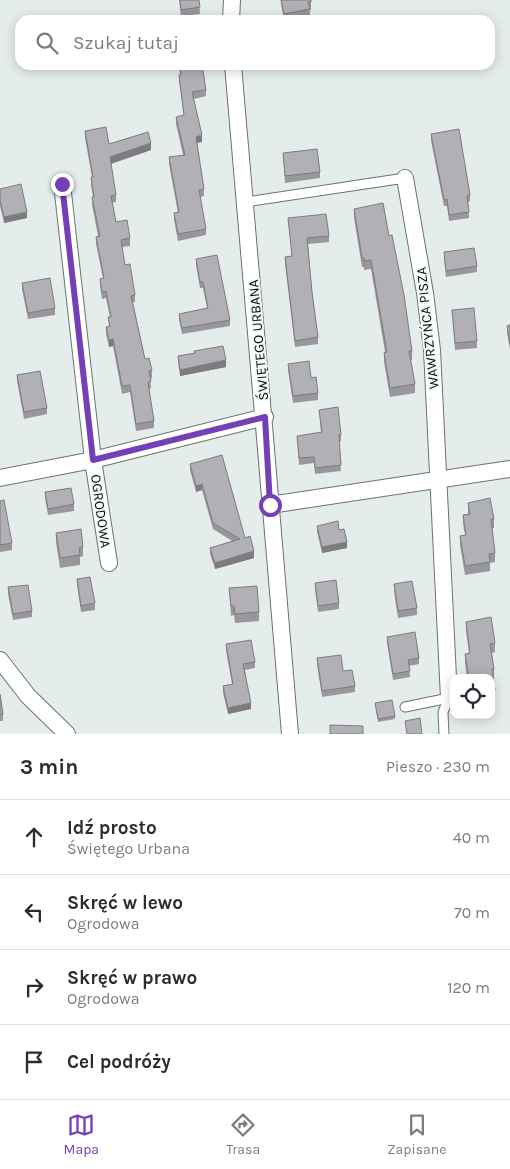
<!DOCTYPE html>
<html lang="pl">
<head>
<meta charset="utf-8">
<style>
  :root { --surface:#fff; --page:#f2f2f3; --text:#2b2b33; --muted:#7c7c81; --line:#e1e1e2; --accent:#7440b7 }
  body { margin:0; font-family:Karla,sans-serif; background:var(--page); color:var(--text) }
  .controls { position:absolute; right:15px; bottom:15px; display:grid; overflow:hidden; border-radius:10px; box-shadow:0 2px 12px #0003 }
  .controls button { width:45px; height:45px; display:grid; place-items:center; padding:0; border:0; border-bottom:1px solid var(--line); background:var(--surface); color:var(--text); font:25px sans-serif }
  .stop { position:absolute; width:15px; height:15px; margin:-11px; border:4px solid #7440b7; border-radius:50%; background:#fff }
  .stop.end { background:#7440b7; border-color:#fff; box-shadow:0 1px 5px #0008 }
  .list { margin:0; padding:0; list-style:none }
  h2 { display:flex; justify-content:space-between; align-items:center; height:65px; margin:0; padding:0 20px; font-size:21px }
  h2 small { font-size:16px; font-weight:400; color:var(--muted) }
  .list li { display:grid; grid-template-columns:32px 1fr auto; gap:15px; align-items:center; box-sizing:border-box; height:75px; padding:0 20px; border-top:1px solid var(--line) }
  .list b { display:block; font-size:19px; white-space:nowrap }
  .list p { margin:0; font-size:16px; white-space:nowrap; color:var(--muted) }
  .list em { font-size:16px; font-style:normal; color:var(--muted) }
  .icon { flex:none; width:28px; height:28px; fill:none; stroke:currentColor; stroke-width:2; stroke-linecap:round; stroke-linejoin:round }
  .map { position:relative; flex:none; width:510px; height:734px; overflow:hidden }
  .search { position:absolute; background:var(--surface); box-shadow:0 2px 12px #0003; left:15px; right:15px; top:15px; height:55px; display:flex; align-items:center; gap:12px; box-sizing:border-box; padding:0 18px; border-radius:15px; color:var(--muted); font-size:19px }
  .sheet { height:365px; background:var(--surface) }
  nav { display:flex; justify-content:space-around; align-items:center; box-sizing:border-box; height:70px; border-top:1px solid var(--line); background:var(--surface); font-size:14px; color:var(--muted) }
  nav a { display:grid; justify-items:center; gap:2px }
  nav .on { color:var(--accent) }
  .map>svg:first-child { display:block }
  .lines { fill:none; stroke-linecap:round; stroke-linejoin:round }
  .lane-casing { stroke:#6b726f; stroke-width:11 }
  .street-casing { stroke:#6b726f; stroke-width:18 }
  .lane { stroke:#fff; stroke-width:9 }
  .street { stroke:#fff; stroke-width:16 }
  .wall { fill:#99979d }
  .shaded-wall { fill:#7d7b80 }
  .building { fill:#b2b0b7; stroke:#7d7b80 }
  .route { stroke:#7440b7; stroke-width:6 }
  .labels { text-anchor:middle; stroke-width:4; stroke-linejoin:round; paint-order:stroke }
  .street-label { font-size:14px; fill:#0b0d0c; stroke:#f2faf7 }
</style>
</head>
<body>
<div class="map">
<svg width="510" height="734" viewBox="0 0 510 734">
  <rect width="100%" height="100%" fill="#e5edea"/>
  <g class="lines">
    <!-- lane casing -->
    <g class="lane-casing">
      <path id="lane" d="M246,202L405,178
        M405,707L449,698L443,712L444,734"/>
    </g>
    <!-- street casing -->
    <g class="street-casing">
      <path id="street" d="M231,20L232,0
        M233,65C254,288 270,511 290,734
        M405,178L425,293L432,350L449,698
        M62,184L93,460L109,563
        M0,478L93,460L265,417
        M270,505L510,469
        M0,660L28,696L67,734"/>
    </g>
    <!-- lane -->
    <use href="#lane" class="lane"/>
    <!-- street -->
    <use href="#street" class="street"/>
  </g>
  <!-- wall -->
  <path class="wall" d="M179,0H199L200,14L181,16Z
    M281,0H311V10H310V17L295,20H284L281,4Z
    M179,65H202L206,90V96L194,99L202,142L197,143L204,189V196L200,197L206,229V235L178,241L174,220V213H178L169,164V157L183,155L176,124V117L184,116L179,81V75H180Z
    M85,131L109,144L151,150L111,164L116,195V202L112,203L116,222L130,238V246L122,247L125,265L135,295V302H133L145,359L152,370V378H150L151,388L149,389L154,421V428L136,431L130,392L122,394L113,346L109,347L106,334V327H109L108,317H110L106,298L102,299L100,286V279L103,278L96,244V237L98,236L92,205V197H93L91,185V177H92L85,138Z
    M431,134L470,195V201L468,202L469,218L449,221L447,206H444L431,141Z
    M283,153L320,172V178L285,183Z
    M0,189L27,218L4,223L0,206Z
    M354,209L389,236L412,351V360H410L415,384V393L390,397L384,362V353L385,352L371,269L364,270V267H362L354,218Z
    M288,218L329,236V242L308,244L312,292L318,337V344L295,347L285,263V257L292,256Z
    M444,252L477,266V272L446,277L444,259Z
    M196,259L230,320V326L182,334L179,320V314L207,308L203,288H200L196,265Z
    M22,283L55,308V315L28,319L22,289Z
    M452,310L477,341V348L455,350Z
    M510,325V350L507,332V326Z
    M194,351L226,367L180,376L178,362V356L194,353Z
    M288,364L311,378L318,393V400L293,403L288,370Z
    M17,375L47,408V414L24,419L17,381Z
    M319,410L341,435V441H339L341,471L315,474L314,463L299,465L297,436L321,433Z
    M190,464L245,538L254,558L215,569L210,554V548L232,541L213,529L202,490L196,492L190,470Z
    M45,492L74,504V511L48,515L45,498Z
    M0,501L12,543V550L0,552Z
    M468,503L494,519V528H492L495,553V562L490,563V571L465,575L460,545V536L465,535L463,524V515L468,514Z
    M317,526L339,530L347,548L322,553L317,532Z
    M56,533L83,547V556L80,557V565L60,568L56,542Z
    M77,579L95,603V610L81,612L77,585Z
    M315,583L339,603V609L318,612L315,589Z
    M394,584L417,608V615L398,618L394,591Z
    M8,587L32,611V617L13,620L8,594Z
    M229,588L259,612V621L235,623L234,615L231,616Z
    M466,622L495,643V652L492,653L494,669V678H493L495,690V699L491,700V678H467L465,663V654L469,653L466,631Z
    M387,637L419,658V664L409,666L410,677L393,680L387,643Z
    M226,644L255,662V668L245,670L251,709L228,714L223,693V686L232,684L226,651Z
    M317,658L343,671L355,686V692L322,697L317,664Z
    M0,694L3,714V721H0Z
    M375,703L395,716V719L378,722Z"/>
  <!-- shaded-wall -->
  <path class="shaded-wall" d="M202,135V142L196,143V137Z
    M151,143V150L110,164V157Z
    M27,212V218L4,223V217Z
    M113,339V346L109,347V340Z
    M226,360V367L180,376V370Z
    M202,484V490L196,492V486Z
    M347,542V548L322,553V547Z
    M254,551V558L215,569V563Z
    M251,703V709L228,714V708Z"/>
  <!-- building -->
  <path class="building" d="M180,0H199L200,7L181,10Z
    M281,0H311V2H308L310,9L284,14Z
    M180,65H202L206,90L192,92L202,135L196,137L204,189L199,190L206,229L178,234L174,213L179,212L169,157L185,155L176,117L184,115L179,75L181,74Z
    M106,127L109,144L148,132L151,143L110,157L116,195L111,196L116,222L127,220L130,238L121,240L125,265L130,264L135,295L131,296L145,359L149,358L152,370L149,371L151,381L148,382L154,421L136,424L130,385L122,386L113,339L109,340L106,327L110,326L108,317H111L106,291L102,292L100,279L104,278L96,237L100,236L92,197H94L91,177H93L85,131Z
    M459,129L470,195L467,196L469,212L449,215L447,199L444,200L431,134Z
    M317,149L320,172L285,176L283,153Z
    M21,184L27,212L4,217L0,200V189Z
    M383,203L389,236L392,235L404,295L412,351H409L415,384L390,388L384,353L387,352L371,260L364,261V258H362L354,209Z
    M326,214L329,236L307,238L312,292L318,337L295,341L285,257L292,256L288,218Z
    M474,248L477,266L446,271L444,252Z
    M217,255L230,320L182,328L179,314L208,308L203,282H200L196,259Z
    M50,278L55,308L28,313L22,283Z
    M474,308L477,341L455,343L452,310Z
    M510,325V344L507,326Z
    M223,346L226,360L180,370L178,356L195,353L194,351Z
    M309,361L311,378L316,377L318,393L293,396L288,364Z
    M40,371L47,408L24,412L17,375Z
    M338,407L341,435H339L341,465L315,468L314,457L299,458L297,436L322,432L319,410Z
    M222,455L245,538L250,536L254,551L215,563L210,548L240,539L213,523L202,484L196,486L190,464Z
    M71,488L74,504L48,509L45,492Z
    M490,498L494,519H491L495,553L489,554L490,562L465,566L460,536L466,535L463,515L470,514L468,503Z
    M4,500L12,543L0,545V501Z
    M338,521L339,530L344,529L347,542L322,547L317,526Z
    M81,529L83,547L79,548L80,555L60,558L56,533Z
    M90,577L95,603L81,606L77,579Z
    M336,580L339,603L318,606L315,583Z
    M412,581L417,608L398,611L394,584Z
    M28,585L32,611L13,614L8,587Z
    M257,586L259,612L235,614L234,606H231L229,588Z
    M491,617L495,643L490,644L494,669H492L495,690H491V678H469L465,654L470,653L466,622Z
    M415,632L419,658L408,660L410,671L393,674L387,637Z
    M251,640L255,662L243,664L251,703L228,708L223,686L233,684L226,644Z
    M341,655L343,671L352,670L355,686L322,691L317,658Z
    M0,694L3,714H0Z
    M392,700L395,716L378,719L375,703Z
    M420,718L422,734H407L405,721Z
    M330,725L363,726V734H330Z"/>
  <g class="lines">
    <!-- route -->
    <path class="route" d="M62,184L93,460L265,417L270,505"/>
  </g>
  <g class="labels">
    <!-- street labels -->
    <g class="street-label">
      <text transform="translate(427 328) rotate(-96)" y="5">WAWRZYŃCA PISZA</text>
      <text transform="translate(258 340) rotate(-95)" y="5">ŚWIĘTEGO URBANA</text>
      <text transform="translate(101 511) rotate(82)" y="5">OGRODOWA</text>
    </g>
  </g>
</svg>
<div class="controls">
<button><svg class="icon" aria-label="locate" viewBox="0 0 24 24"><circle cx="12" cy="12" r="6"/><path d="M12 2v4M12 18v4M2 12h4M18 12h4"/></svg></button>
</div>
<div class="stop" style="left:270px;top:505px"></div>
<div class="stop end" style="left:62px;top:184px"></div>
<div class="search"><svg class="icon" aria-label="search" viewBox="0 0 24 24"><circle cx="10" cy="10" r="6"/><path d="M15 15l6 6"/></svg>Szukaj tutaj</div>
</div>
<section class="sheet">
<h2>3 min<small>Pieszo · 230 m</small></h2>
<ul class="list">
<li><svg class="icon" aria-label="ahead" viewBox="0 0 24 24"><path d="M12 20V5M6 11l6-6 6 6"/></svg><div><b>Idź prosto</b><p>Świętego Urbana</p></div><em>40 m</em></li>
<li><svg class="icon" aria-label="left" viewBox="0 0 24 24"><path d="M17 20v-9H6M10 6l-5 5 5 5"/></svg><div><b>Skręć w lewo</b><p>Ogrodowa</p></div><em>70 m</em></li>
<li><svg class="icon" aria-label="right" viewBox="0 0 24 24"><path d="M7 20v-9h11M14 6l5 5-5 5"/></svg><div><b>Skręć w prawo</b><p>Ogrodowa</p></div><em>120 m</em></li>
<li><svg class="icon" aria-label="arrive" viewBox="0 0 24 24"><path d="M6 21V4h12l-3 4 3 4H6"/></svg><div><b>Cel podróży</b></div></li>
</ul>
</section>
<nav>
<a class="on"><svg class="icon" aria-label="map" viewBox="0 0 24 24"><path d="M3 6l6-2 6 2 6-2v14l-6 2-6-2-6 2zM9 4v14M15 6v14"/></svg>Mapa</a>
<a><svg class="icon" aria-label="directions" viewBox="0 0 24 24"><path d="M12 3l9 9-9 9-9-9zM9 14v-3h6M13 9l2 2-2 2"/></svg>Trasa</a>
<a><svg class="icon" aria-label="saved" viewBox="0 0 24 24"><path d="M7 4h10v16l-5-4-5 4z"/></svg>Zapisane</a>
</nav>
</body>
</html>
